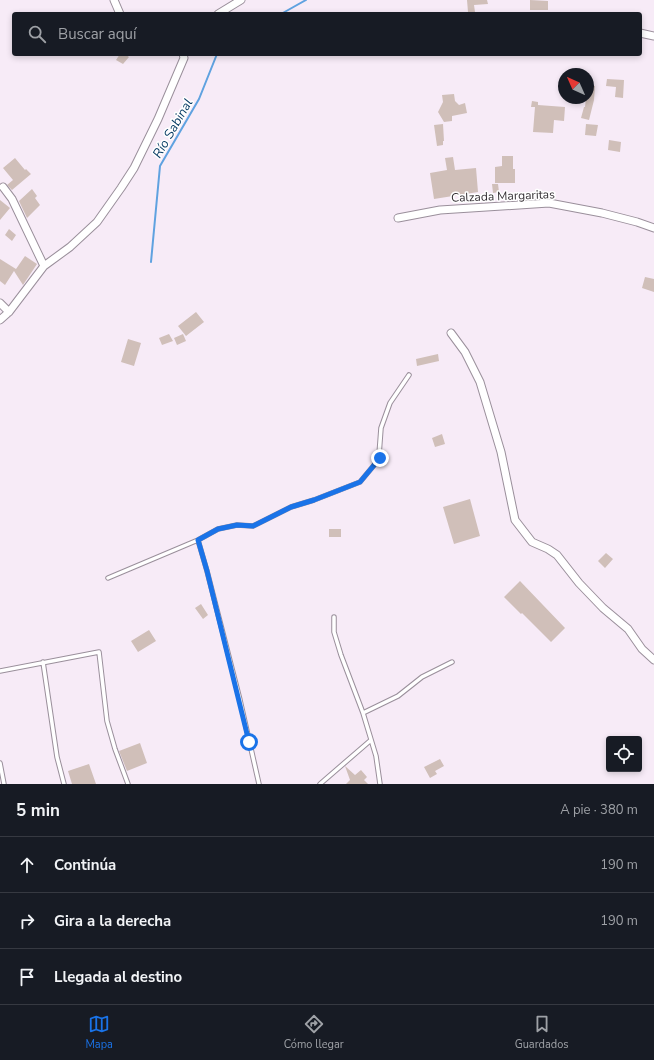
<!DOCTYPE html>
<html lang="es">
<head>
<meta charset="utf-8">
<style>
  :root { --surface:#171b24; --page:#20242c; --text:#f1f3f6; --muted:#9ea1a6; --line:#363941; --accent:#1a73e8 }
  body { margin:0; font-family:"Nunito Sans",sans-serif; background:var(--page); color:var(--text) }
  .controls { position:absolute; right:12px; bottom:12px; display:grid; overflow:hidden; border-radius:4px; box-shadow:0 2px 6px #0003 }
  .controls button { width:36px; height:36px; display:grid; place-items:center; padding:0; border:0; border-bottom:1px solid var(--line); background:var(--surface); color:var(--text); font:20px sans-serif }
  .compass { position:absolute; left:558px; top:68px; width:36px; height:36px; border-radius:50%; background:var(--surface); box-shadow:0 2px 6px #0003; rotate:315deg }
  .stop { position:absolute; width:12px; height:12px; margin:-9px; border:3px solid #1a73e8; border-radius:50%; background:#fff }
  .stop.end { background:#1a73e8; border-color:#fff; box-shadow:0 1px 4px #0008 }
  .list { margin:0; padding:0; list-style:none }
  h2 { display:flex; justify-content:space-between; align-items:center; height:52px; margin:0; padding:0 16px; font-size:17px }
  h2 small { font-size:13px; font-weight:400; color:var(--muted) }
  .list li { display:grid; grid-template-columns:26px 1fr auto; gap:12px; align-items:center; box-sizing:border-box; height:56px; padding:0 16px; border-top:1px solid var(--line) }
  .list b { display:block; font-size:15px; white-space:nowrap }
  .list em { font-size:13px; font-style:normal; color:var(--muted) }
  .icon { flex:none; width:22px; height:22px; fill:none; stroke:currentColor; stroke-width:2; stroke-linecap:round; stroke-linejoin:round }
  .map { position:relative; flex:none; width:654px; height:784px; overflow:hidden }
  .search { position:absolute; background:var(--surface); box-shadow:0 2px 6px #0003; left:12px; right:12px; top:12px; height:44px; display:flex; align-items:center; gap:10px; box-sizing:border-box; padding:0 14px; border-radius:4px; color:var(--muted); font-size:15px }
  .sheet { height:220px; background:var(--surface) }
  nav { display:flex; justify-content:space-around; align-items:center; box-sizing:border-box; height:56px; border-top:1px solid var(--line); background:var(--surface); font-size:11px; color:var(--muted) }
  nav a { display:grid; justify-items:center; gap:2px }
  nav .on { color:var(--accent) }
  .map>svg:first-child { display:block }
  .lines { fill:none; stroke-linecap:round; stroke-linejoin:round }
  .stream { stroke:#5fa2e0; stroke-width:2 }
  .building { fill:#d0bfb9 }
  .lane-casing { stroke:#9a8f9b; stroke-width:5.5 }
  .street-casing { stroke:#9a8f9b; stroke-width:9 }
  .lane { stroke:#fff; stroke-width:3.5 }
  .street { stroke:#fff; stroke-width:7 }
  .route { stroke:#1a73e8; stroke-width:5 }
  .labels { text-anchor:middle; stroke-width:3; stroke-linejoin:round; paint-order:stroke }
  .street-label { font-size:12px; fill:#312c31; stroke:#fff }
  .water-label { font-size:13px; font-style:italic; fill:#0a3d65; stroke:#fff }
</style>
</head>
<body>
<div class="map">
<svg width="654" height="784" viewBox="0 0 654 784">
  <rect width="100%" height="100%" fill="#f7ebf7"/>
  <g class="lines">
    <!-- stream -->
    <path class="stream" d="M281,14L306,0
      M151,262L160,166L199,99L217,54"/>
  </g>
  <!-- building -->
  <path class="building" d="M467,0H487L488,4L474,5L475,12H468Z
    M530,0L548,1V10H530Z
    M120,54H125L129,57L123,64L116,60Z
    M607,79L624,80L623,98L615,97L616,87L606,86Z
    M588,86H595L594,100L589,120L581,118L584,107H585L586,98H588Z
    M454,94L455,101L459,105L465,103L467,113L452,116V121L444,122L438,112L443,102L442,95Z
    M532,101L538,102V105L565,107L564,121L554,120L553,133L533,132L535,107H531Z
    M443,124L444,141H443V145L437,146L434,125Z
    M586,124L598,125L596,136L585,135Z
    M609,140L621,142L620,152L608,150Z
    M502,156H513V169H515V183H495V167L502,166Z
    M453,157L455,170L476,168L478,192L434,199L430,173L447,170L445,158Z
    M15,158L25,170L26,169L31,174L12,190L7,185L13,180L3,168Z
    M492,184H498L499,192L493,193Z
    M32,189L37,196L35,198L40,205L27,218L19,201Z
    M0,200L10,208L0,220Z
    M9,229L16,235L12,241L5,235Z
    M25,256L37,264L23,285L14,271L5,285L0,281V259L16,269Z
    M645,277L654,279V292L642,288Z
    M196,312L204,322L186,336L178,326Z
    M169,334L173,341L162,345L159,338Z
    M183,334L186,341L177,345L174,338Z
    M128,339L141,343L134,366L121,362Z
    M438,354L439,361L417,366L416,359Z
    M442,434L445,444L435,447L432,438Z
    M470,499L480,536L454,544L443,507Z
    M329,529H341V537H329Z
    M606,553L613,559L605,568L598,561Z
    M520,581L565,628L551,642L522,613L521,614L504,597Z
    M201,604L208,615L203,619L195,608Z
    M149,630L156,641L138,652L131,641Z
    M140,743L147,763L127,771L119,751Z
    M440,759L444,766L435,771L437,774L430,778L424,767Z
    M89,764L96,784H72L68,771Z
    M345,766L355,775L361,770L367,777L364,780L368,784H346L350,780Z"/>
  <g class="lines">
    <!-- lane casing -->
    <g class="lane-casing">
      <path id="lane" d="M198,540L207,571L240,700L259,784
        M108,578L198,540L218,529L237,525L253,526L291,507L314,500L360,482L380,458L379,455L381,428L390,403L409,375
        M334,617V632L341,655L363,713L376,756L380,784
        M43,662L57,757L64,784
        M0,671L99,652L107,721L115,749L128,784
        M363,713L398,696L422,677L452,662
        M0,763L4,784
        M320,784L371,740"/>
    </g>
    <!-- street casing -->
    <g class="street-casing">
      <path id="street" d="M114,0L120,14
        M218,14L241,0
        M640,33L654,36
        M3,187L12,199L44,266
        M398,218L440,210L549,203L602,213L637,222L654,228
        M0,303L9,312
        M0,320L9,312L44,266L70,247L97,222L121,188L134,168L158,119L184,58L183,54
        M451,333L465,352L480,382L501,452L515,520L532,542L548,549L557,555L579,583L603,608L628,629L642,649L654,660"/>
    </g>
    <!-- lane -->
    <use href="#lane" class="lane"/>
    <!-- street -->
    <use href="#street" class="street"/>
  </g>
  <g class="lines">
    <!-- route -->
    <path class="route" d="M249,742L207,571L198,540L218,529L237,525L253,526L291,507L314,500L360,482L380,458"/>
  </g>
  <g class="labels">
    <!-- street labels -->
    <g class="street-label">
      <text transform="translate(503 196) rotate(-2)" y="4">Calzada Margaritas</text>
    </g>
    <!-- water labels -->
    <g class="water-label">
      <text transform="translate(172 128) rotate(-60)" y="5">Río Sabinal</text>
    </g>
  </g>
</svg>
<div class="controls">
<button><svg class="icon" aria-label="locate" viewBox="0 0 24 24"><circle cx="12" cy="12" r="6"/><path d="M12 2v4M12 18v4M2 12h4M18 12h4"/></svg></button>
</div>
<svg class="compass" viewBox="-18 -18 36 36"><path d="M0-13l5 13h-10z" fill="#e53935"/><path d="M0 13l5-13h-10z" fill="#9ea1a6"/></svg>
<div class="stop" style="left:249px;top:742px"></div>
<div class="stop end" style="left:380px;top:458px"></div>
<div class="search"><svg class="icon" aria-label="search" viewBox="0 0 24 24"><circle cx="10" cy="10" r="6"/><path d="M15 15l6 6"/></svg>Buscar aquí</div>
</div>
<section class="sheet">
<h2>5 min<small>A pie · 380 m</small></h2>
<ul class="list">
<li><svg class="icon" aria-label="ahead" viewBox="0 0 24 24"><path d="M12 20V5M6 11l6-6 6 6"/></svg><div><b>Continúa</b></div><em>190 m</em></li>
<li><svg class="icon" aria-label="right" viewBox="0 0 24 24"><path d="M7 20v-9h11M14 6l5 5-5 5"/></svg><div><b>Gira a la derecha</b></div><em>190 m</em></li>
<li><svg class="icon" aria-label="arrive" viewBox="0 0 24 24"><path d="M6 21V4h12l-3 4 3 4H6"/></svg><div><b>Llegada al destino</b></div></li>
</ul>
</section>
<nav>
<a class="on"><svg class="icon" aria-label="map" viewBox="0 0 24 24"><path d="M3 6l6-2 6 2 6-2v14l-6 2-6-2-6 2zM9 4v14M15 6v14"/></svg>Mapa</a>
<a><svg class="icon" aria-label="directions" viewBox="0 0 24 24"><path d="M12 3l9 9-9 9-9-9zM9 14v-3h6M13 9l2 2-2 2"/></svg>Cómo llegar</a>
<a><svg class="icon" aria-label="saved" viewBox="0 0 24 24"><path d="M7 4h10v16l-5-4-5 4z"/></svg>Guardados</a>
</nav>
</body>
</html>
